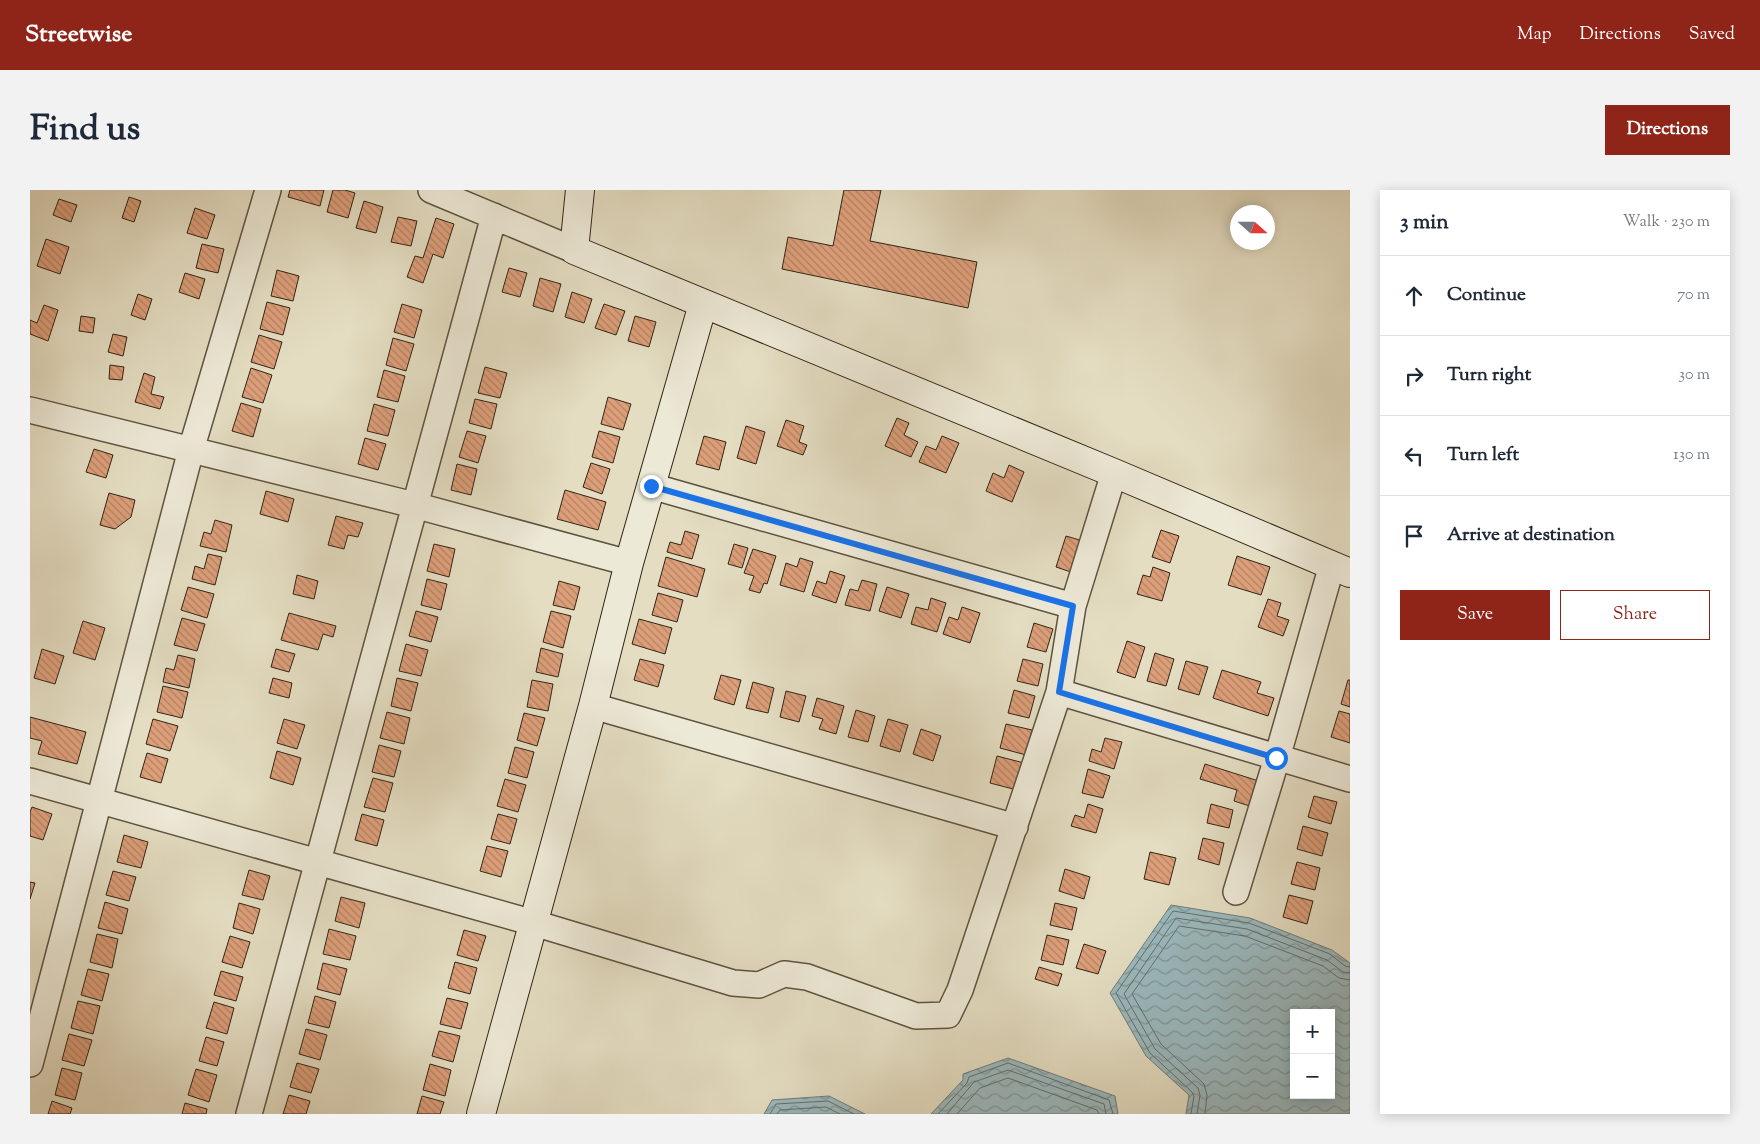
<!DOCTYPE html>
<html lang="en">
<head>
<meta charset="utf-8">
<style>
  :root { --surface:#fff; --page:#f2f2f3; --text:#1f2937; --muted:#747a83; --line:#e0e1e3; --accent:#8f2418 }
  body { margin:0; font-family:"Sorts Mill Goudy",serif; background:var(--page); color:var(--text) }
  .controls { position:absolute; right:15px; bottom:15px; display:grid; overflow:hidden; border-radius:0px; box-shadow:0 2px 12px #0003 }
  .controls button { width:45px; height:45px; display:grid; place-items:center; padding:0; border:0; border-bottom:1px solid var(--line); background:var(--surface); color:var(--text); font:25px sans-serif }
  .compass { position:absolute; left:1200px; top:15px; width:45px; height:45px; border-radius:50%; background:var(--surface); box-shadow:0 2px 12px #0003; rotate:111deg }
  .stop { position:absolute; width:15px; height:15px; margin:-11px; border:4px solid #1a73e8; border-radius:50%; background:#fff }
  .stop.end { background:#1a73e8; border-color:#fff; box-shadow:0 1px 5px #0008 }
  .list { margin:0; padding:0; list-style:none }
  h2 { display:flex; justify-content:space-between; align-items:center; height:65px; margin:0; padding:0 20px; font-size:21px }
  h2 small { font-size:16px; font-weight:400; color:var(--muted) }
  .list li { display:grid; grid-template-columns:32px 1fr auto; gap:15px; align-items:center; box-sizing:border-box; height:80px; padding:0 20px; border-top:1px solid var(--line) }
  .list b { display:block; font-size:19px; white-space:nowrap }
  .list em { font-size:16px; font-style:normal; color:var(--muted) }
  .actions { display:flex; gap:10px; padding:15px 20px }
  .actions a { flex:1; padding:11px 0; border:1px solid var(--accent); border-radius:0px; text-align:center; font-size:18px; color:var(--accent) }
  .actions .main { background:var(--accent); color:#fff }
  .icon { flex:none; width:28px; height:28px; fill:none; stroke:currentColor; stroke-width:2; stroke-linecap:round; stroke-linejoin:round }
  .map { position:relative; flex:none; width:1320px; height:924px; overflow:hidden; border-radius:0px }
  header { display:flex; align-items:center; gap:30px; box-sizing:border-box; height:70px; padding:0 25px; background:var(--accent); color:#fff }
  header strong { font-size:24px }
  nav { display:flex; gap:28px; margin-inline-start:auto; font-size:18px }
  .intro { display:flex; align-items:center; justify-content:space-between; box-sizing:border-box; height:120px; padding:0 30px }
  h1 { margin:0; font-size:35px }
  .button { padding:12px 22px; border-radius:0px; background:var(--accent); color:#fff; font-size:18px; font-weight:700 }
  main { display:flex; gap:30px; padding:0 30px }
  aside { flex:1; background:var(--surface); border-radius:0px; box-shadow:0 2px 12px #0003 }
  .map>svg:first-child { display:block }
  .water { fill:url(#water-waves); stroke:#717e7a; fill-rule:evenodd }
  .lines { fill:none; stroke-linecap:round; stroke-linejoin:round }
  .shore { stroke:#666f6a; stroke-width:1 }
  .building { fill:url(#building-back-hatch); stroke:#312515 }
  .street-casing { stroke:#5e5340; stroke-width:28 }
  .secondary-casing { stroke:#312515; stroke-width:30 }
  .street { stroke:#ede9d7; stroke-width:25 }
  .secondary { stroke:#ede9d7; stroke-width:28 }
  .route { stroke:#1a73e8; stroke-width:6 }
</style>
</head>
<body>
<header>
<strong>Streetwise</strong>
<nav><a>Map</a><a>Directions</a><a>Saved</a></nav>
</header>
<div class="intro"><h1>Find us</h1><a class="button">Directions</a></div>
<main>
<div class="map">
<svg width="1320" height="924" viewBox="0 0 1320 924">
  <defs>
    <pattern id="water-waves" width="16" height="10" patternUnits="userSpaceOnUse" patternTransform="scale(1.25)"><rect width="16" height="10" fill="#9bb9be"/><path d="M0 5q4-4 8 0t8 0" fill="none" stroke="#7f9699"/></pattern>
    <pattern id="building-back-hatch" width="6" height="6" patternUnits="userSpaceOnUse" patternTransform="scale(1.25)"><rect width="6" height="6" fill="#dd9f7a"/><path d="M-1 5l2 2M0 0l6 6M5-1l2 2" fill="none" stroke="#b48163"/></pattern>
  </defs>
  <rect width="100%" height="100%" fill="#e4ddc2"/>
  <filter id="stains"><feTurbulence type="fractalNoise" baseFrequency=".004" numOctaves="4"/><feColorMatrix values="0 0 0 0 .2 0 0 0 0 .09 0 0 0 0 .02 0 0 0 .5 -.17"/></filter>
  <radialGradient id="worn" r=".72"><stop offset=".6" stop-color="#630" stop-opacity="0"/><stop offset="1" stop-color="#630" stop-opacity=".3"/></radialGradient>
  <!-- water -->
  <path class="water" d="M1141,715L1220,728L1302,760L1320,773V924H1156L1159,905L1116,866L1080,803ZM1264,823H1301V905H1264Z
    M978,868L1085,906L1088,924H901L933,890V884Z
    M799,906L835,924H734L742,910Z"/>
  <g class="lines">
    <!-- shore -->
    <path class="shore" d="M740,924L746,914L798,911L824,924
      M747,924L750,920L796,917L810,924
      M908,924L937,893L939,887L978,873L1079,910L1083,924
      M917,924L944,892L978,880L1074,914L1076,924
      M927,924L950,898L978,888L1067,920L1069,924
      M1161,924L1164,906L1162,902L1120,863L1086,803L1143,721L1219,733L1300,764L1315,776L1320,777
      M1167,924L1170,905L1168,898L1125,859L1094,804L1146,728L1217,739L1297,770L1313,782L1320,783
      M1175,924L1177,905L1174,894L1131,854L1102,804L1149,736L1215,746L1293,776L1309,788L1320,790"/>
  </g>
  <!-- building -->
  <path class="building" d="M260,0H294L290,16L258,7Z
    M303,0H315L325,3L318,28L297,22Z
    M814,0H851L840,51L947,72L938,118L752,79L758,47L803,56Z
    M99,7L111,11L104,32L92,28Z
    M29,9L47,15L41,32L23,25Z
    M334,11L353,17L346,43L326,38Z
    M165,18L185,25L177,49L157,43Z
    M368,27L387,31L381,56L361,52Z
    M406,28L424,34L413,68L403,64L393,93L377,87L385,66L393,68Z
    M16,49L39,57L30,84L7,76Z
    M172,54L194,59L188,83L166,78Z
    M479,78L497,83L490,107L472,102Z
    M247,80L269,86L263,111L241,106Z
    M155,83L175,89L169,109L149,102Z
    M510,88L531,94L523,122L503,116Z
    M542,102L562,109L554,133L535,127Z
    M108,104L122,109L115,130L101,125Z
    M237,112L260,118L253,145L230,139Z
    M372,114L392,120L384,148L364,142Z
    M574,114L595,121L586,145L565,138Z
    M14,115L28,120L18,151L0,144V130L7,133Z
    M51,126L65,128L63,143L49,141Z
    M605,126L626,132L619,157L598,151Z
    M83,144L97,147L93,166L78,162Z
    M229,145L252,152L244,179L221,172Z
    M363,148L384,154L376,181L356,175Z
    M80,175L94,177L92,190L79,189Z
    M455,177L477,183L470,208L448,203Z
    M221,178L242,185L233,213L212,207Z
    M354,180L375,186L368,212L347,207Z
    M114,183L125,187L121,204L134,207L130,219L105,212Z
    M578,207L601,214L593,240L571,234Z
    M445,209L467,214L461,239L439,233Z
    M211,213L231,219L223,247L202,241Z
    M344,214L365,220L358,246L337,241Z
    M867,228L879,233L874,245L888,252L881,267L855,256Z
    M756,230L774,236L769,252L777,255L773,265L747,256Z
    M716,236L735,242L726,274L707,268Z
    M437,241L456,246L448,273L429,267Z
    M569,241L590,247L583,273L562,267Z
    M674,246L696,252L689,280L666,274Z
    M912,246L929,253L916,283L889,272L896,256L906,260Z
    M335,248L356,254L348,280L328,274Z
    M64,259L83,265L76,288L56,282Z
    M561,273L580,279L572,304L553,297Z
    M427,274L447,279L441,305L421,300Z
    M979,275L994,282L982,312L956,301L963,283L974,288Z
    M535,300L576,312L568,340L527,329Z
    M236,301L264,309L258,332L230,324Z
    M79,303L105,310L101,327L85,339L70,335Z
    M306,326L333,333L328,347L318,345L314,359L298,355Z
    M185,330L202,335L196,362L170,356L174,342L181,344Z
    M1131,340L1149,346L1140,373L1122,367Z
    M655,341L669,345L662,369L637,362L640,352L651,355Z
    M1036,346L1053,351L1044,383L1026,377Z
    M404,354L425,359L419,387L397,381Z
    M704,354L718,358L712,378L698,374Z
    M723,359L746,366L737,394L734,393L730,403L719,400L724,386L714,383Z
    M178,364L192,367L185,395L162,389L165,376L174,379Z
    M1207,366L1240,377L1231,405L1198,395Z
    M636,367L675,379L667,407L628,396Z
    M770,368L783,372L774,402L750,395L756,373L767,377Z
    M1123,377L1140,383L1132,411L1107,404L1113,385L1120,387Z
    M800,381L815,386L806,413L782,405L787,391L796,394Z
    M267,385L288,391L284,409L263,404Z
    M397,389L417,394L411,420L391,415Z
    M832,390L847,394L840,421L815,415L820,399L828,401Z
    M529,391L550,397L544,420L523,415Z
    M158,397L184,404L177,428L151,420Z
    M857,397L879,404L871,428L849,421Z
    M628,403L653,410L647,432L622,425Z
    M901,408L916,413L907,442L881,434L886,417L898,420Z
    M1238,409L1251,413L1247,426L1259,430L1253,446L1228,437Z
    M932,417L950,423L940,453L913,444L919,427L928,430Z
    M386,421L408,427L401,452L379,446Z
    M521,421L541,426L533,458L513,452Z
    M259,423L306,436L303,447L293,444L288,460L251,450Z
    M152,428L175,434L167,461L144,455Z
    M609,429L642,438L635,464L602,454Z
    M53,431L75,438L65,470L43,463Z
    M1004,433L1023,439L1016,462L997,457Z
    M1097,451L1115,457L1105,488L1087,482Z
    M376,454L398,460L391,486L369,481Z
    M511,458L533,464L528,487L506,482Z
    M12,459L34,466L25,494L4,488Z
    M246,459L265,464L259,482L241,477Z
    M1125,463L1144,469L1136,496L1117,491Z
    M148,465L165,469L159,498L133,492L136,478L144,480Z
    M610,469L634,475L628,497L604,490Z
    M993,469L1013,474L1008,496L987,491Z
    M1156,471L1178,477L1169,505L1148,499Z
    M1192,480L1231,492L1227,503L1244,508L1238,526L1183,508Z
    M691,485L711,490L704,515L684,509Z
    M243,488L262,493L259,508L239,503Z
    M367,488L388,493L381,521L361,516Z
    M502,490L523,494L518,521L497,517Z
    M1318,490H1320V517L1311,514Z
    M723,492L744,498L738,523L716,518Z
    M133,496L158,502L152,528L127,522Z
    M984,500L1005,506L999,528L978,523Z
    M756,501L776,506L769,532L750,527Z
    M787,508L814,516L806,544L789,539L793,529L782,526Z
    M826,520L845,526L838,552L818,547Z
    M1309,521L1320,524V553L1301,547Z
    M357,522L380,528L374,554L350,548Z
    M494,523L515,528L507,556L487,550Z
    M0,527L56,542L47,574L8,564L12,551L0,548Z
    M123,529L148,536L140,561L116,554Z
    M254,529L275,535L267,559L247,553Z
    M858,529L878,535L870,562L850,556Z
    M976,534L1002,540L996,565L970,558Z
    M891,539L911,546L903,571L883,564Z
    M1075,548L1092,552L1084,579L1059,571L1062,559L1071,562Z
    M349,555L371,561L364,587L342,582Z
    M485,557L504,562L497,588L478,583Z
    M247,561L271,568L263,595L240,588Z
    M117,563L138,569L131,593L110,587Z
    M967,566L994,573L987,600L960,593Z
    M1175,574L1235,593L1226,618L1204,611L1207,600L1170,589Z
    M1058,579L1080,586L1073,608L1052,603Z
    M343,588L363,593L355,622L334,617Z
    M475,589L496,595L488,622L467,616Z
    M1284,606L1307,612L1301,634L1278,627Z
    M1058,614L1073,619L1066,643L1041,636L1045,625L1054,628Z
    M1181,614L1203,620L1199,638L1177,633Z
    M2,617L22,624L13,650L0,646V622Z
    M332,624L354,630L347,656L325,650Z
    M468,624L487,629L480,654L461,649Z
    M1273,636L1298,643L1292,666L1267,659Z
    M94,645L118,652L111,678L87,672Z
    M1173,648L1194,653L1189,675L1168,669Z
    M457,656L478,661L471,687L450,681Z
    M1120,662L1146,668L1139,695L1114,689Z
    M1267,672L1290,678L1285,700L1261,694Z
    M1035,679L1060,687L1054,709L1029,701Z
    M219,680L240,686L233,710L212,705Z
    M83,681L106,687L99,711L76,705Z
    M0,692L5,693L0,709Z
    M1259,705L1283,711L1277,734L1253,727Z
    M311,707L335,713L329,738L305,731Z
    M75,712L98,719L92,744L68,738Z
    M209,713L230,719L223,744L203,738Z
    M1025,713L1047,718L1042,740L1020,735Z
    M299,739L326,746L320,770L293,764Z
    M434,740L456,746L448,771L427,765Z
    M67,744L88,749L82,778L60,772Z
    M1017,745L1039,750L1033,775L1011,770Z
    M200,746L220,752L212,778L192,772Z
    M1054,754L1076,761L1068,784L1046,778Z
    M425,772L447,778L440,804L418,798Z
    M293,773L317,779L310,805L287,799Z
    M1009,777L1032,784L1028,796L1005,789Z
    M58,779L79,784L72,811L51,805Z
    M191,781L213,787L206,811L184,805Z
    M285,806L306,812L299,838L278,833Z
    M417,808L438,813L431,839L410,834Z
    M48,811L70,816L63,844L41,838Z
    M184,812L204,818L197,844L176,838Z
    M276,839L297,845L290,870L269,864Z
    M409,841L430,846L423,872L402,866Z
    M39,844L62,850L54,876L32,870Z
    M176,847L194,852L187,876L169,871Z
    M267,873L289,879L281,903L260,897Z
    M400,874L421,880L415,906L393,900Z
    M32,878L52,883L45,910L25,905Z
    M166,879L187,885L179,912L158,905Z
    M259,905L280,911L276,924H253Z
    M392,906L414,912L410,924H387Z
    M22,911L42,918L40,924H18Z
    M155,913L177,919L176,924H152Z"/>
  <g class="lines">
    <!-- street casing -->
    <g class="street-casing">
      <path id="street" d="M401,0L544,60
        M0,220L384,315L599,373
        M621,296L1043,416
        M1029,502L1320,589
        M563,516L985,637
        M0,591L504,733L703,793L729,795L754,784L777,787L886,826L918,825L930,800L1029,502L1043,416L1084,283
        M1206,702L1247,568L1302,375
        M0,874L161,260L238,0
        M219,924L464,26"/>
    </g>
    <!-- secondary casing -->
    <g class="secondary-casing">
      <path id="secondary" d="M550,0L544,60L1084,283L1320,383
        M451,924L563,516L599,373L673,114"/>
    </g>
    <!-- street -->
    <use href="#street" class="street"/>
    <!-- secondary -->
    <use href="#secondary" class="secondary"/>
  </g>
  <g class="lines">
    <!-- route -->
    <path class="route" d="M621,296L1043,416L1029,502L1246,568"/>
  </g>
  <rect width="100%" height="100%" filter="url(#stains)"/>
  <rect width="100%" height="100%" fill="url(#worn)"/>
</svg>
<div class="controls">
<button>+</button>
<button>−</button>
</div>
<svg class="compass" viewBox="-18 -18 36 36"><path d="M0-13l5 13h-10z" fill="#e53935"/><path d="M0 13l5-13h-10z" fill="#747a83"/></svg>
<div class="stop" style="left:1246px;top:568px"></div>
<div class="stop end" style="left:621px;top:296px"></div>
</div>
<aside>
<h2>3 min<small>Walk · 230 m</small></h2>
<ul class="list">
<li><svg class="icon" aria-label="ahead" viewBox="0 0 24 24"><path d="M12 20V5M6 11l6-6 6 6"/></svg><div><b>Continue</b></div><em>70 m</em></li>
<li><svg class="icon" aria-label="right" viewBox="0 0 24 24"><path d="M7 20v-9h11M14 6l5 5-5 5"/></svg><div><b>Turn right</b></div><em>30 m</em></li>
<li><svg class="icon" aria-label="left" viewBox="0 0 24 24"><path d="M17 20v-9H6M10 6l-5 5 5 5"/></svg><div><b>Turn left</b></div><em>130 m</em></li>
<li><svg class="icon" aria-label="arrive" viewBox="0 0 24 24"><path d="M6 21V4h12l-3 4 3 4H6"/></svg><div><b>Arrive at destination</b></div></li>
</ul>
<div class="actions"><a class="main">Save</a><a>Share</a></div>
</aside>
</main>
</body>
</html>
